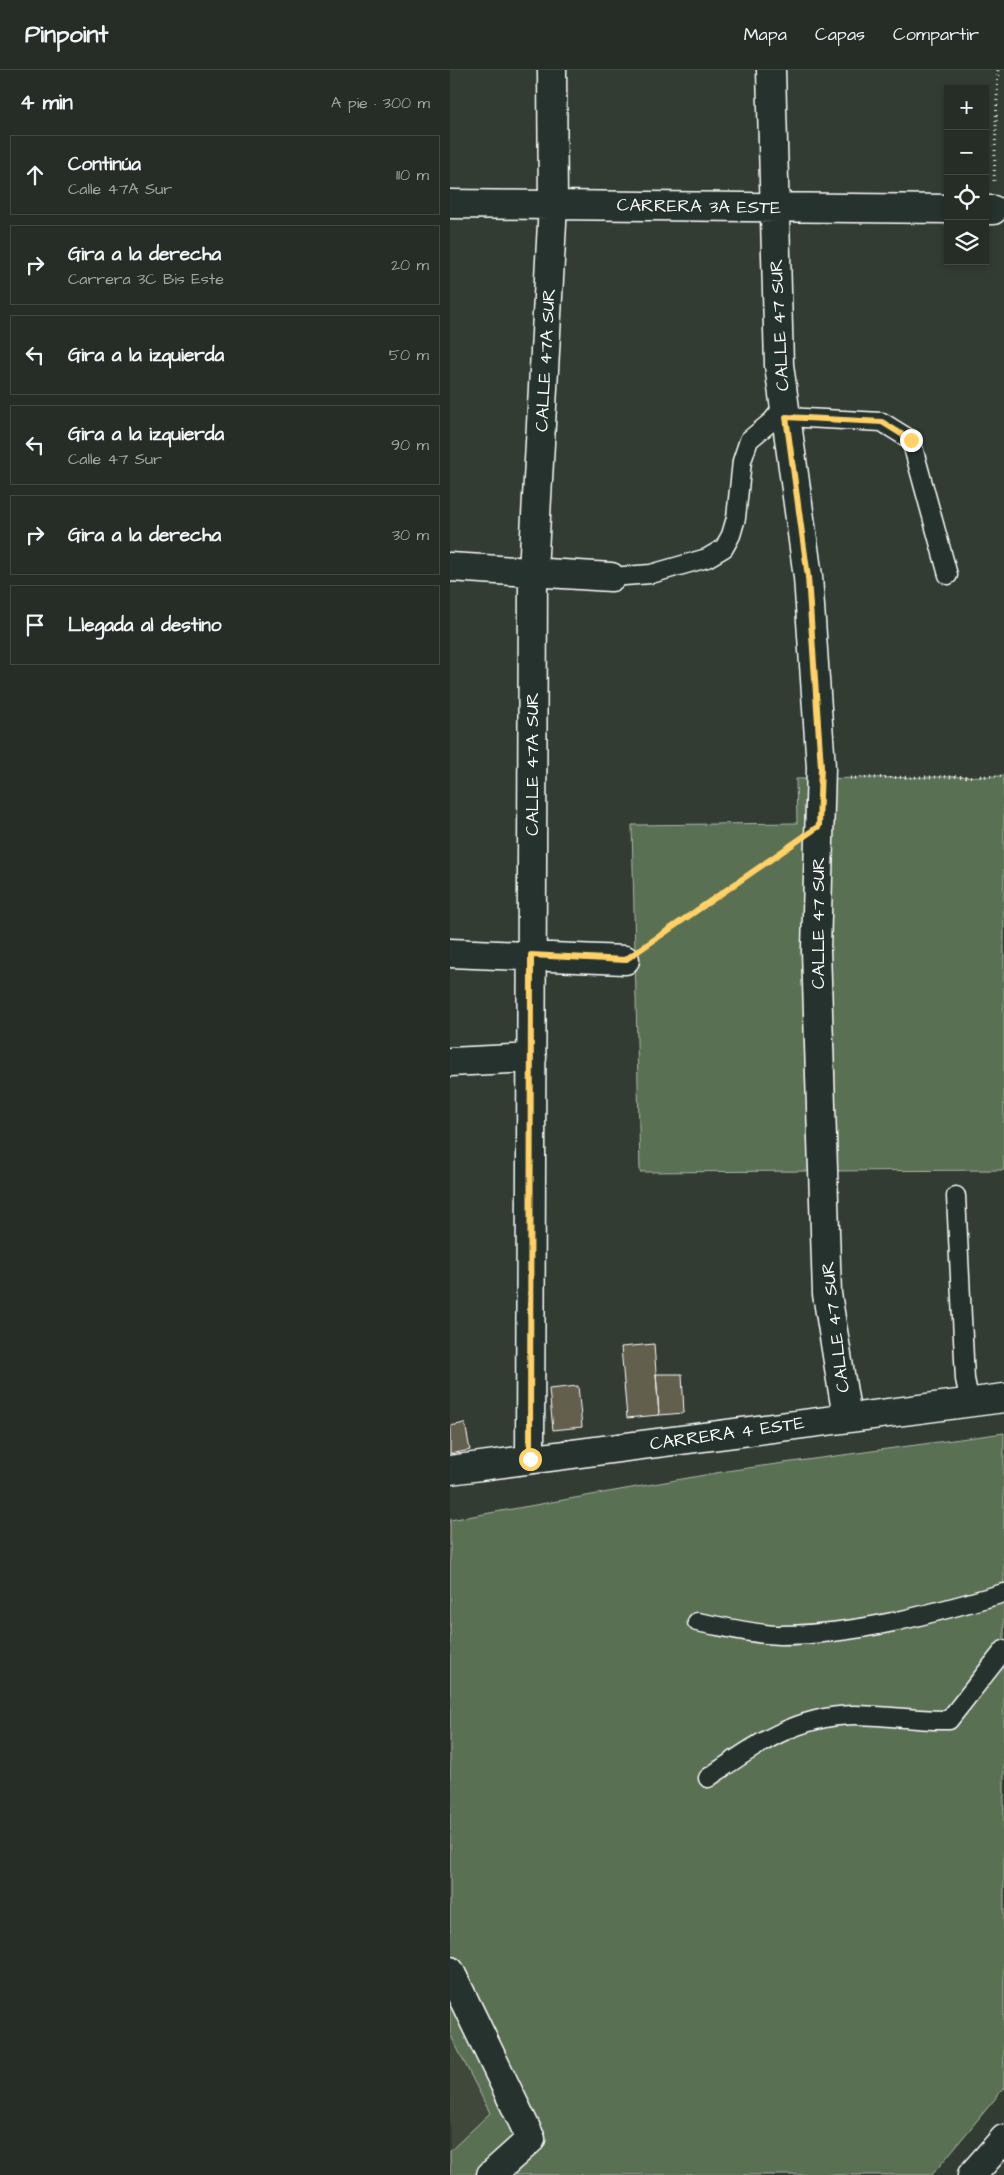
<!DOCTYPE html>
<html lang="es">
<head>
<meta charset="utf-8">
<style>
  :root { --surface:#262d26; --page:#323932; --text:#f1f3f6; --muted:#a4a8a7; --line:#424943 }
  body { margin:0; font-family:"Architects Daughter",sans-serif; background:var(--page); color:var(--text) }
  .controls { position:absolute; right:15px; top:15px; display:grid; overflow:hidden; border-radius:0px; box-shadow:0 2px 8px #0003 }
  .controls button { width:45px; height:45px; display:grid; place-items:center; padding:0; border:0; border-bottom:1px solid var(--line); background:var(--surface); color:var(--text); font:25px sans-serif }
  .stop { position:absolute; width:15px; height:15px; margin:-11px; border:4px solid #ffd166; border-radius:50%; background:#fff }
  .stop.end { background:#ffd166; border-color:#fff; box-shadow:0 1px 5px #0008 }
  .list { margin:0; padding:0; list-style:none }
  h2 { display:flex; justify-content:space-between; align-items:center; height:65px; margin:0; padding:0 20px; font-size:21px }
  h2 small { font-size:16px; font-weight:400; color:var(--muted) }
  .list li { display:grid; grid-template-columns:32px 1fr auto; gap:15px; align-items:center; box-sizing:border-box; height:80px; margin:0 10px 10px; padding:0 10px; border:1px solid var(--line); border-radius:0px }
  .list b { display:block; font-size:19px; white-space:nowrap }
  .list p { margin:0; font-size:16px; white-space:nowrap; color:var(--muted) }
  .list em { font-size:16px; font-style:normal; color:var(--muted) }
  .icon { flex:none; width:28px; height:28px; fill:none; stroke:currentColor; stroke-width:2; stroke-linecap:round; stroke-linejoin:round }
  .map { position:relative; flex:none; width:554px; height:2105px; overflow:hidden }
  header { display:flex; align-items:center; gap:30px; box-sizing:border-box; height:70px; padding:0 25px; background:var(--surface); border-bottom:1px solid var(--line) }
  header strong { font-size:24px }
  nav { display:flex; gap:28px; margin-inline-start:auto; font-size:18px }
  main { display:flex }
  aside { flex:1; background:var(--surface) }
  .map>svg:first-child { display:block }
  .built { fill:#41463b }
  .green { fill:#5a6f53; stroke:#acb7a9 }
  .building { fill:#645f4d; stroke:#fff }
  .lines { fill:none; stroke-linecap:round; stroke-linejoin:round }
  .lane-casing { stroke:#fff; stroke-width:21 }
  .street-casing { stroke:#fff; stroke-width:31 }
  .path { stroke:#fff; stroke-width:3; stroke-dasharray:1 4; stroke-linecap:butt }
  .lane { stroke:#26332d; stroke-width:18 }
  .street { stroke:#26332d; stroke-width:28 }
  .route { stroke:#ffd166; stroke-width:6 }
  .labels { text-anchor:middle; stroke-width:4; stroke-linejoin:round; paint-order:stroke }
  .street-label { font-size:18px; fill:#fff; stroke:#26332d }
</style>
</head>
<body>
<header>
<strong>Pinpoint</strong>
<nav><a>Mapa</a><a>Capas</a><a>Compartir</a></nav>
</header>
<main>
<aside>
<h2>4 min<small>A pie · 300 m</small></h2>
<ul class="list">
<li><svg class="icon" aria-label="ahead" viewBox="0 0 24 24"><path d="M12 20V5M6 11l6-6 6 6"/></svg><div><b>Continúa</b><p>Calle 47A Sur</p></div><em>110 m</em></li>
<li><svg class="icon" aria-label="right" viewBox="0 0 24 24"><path d="M7 20v-9h11M14 6l5 5-5 5"/></svg><div><b>Gira a la derecha</b><p>Carrera 3C Bis Este</p></div><em>20 m</em></li>
<li><svg class="icon" aria-label="left" viewBox="0 0 24 24"><path d="M17 20v-9H6M10 6l-5 5 5 5"/></svg><div><b>Gira a la izquierda</b></div><em>50 m</em></li>
<li><svg class="icon" aria-label="left" viewBox="0 0 24 24"><path d="M17 20v-9H6M10 6l-5 5 5 5"/></svg><div><b>Gira a la izquierda</b><p>Calle 47 Sur</p></div><em>90 m</em></li>
<li><svg class="icon" aria-label="right" viewBox="0 0 24 24"><path d="M7 20v-9h11M14 6l5 5-5 5"/></svg><div><b>Gira a la derecha</b></div><em>30 m</em></li>
<li><svg class="icon" aria-label="arrive" viewBox="0 0 24 24"><path d="M6 21V4h12l-3 4 3 4H6"/></svg><div><b>Llegada al destino</b></div></li>
</ul>
</aside>
<div class="map">
<svg width="554" height="2105" viewBox="0 0 554 2105">
  <rect width="100%" height="100%" fill="#323c33"/>
  <filter id="ink" filterUnits="userSpaceOnUse"><feTurbulence type="fractalNoise" baseFrequency=".02" numOctaves="2"/><feDisplacementMap in="SourceGraphic" scale="10" xChannelSelector="R" yChannelSelector="G"/><feConvolveMatrix kernelMatrix="1 2 1 2 8 2 1 2 1" color-interpolation-filters="sRGB"/></filter>
  <g filter="url(#ink)">
    <!-- built -->
    <path class="built" d="M0,1964L40,2044L0,2083Z"/>
    <!-- green -->
    <path class="green" d="M554,706V1100L190,1102L182,755L347,753L346,709Z
      M554,1363V2018L482,2105H0V2081L40,2043L0,1964V1450L283,1400Z"/>
    <!-- building -->
    <path class="building" d="M204,1274L209,1345L177,1348L171,1277Z
      M206,1304H232L234,1343L209,1345Z
      M128,1316L132,1357L103,1360L99,1319Z
      M15,1353L20,1380L0,1384V1356Z"/>
    <g class="lines">
      <!-- lane casing -->
      <g class="lane-casing">
        <path id="lane" d="M336,347L432,352L461,370L498,505
          M161,507L201,504L257,488L274,478L281,465L286,448L292,391L299,370L322,351L334,336
          M506,1126L515,1309L520,1333
          M247,1552C271,1556 306,1565 330,1565C407,1565 481,1544 554,1523
          M258,1708C304,1676 345,1646 404,1645C436,1645 467,1651 499,1650L554,1580"/>
      </g>
      <!-- street casing -->
      <g class="street-casing">
        <path id="street" d="M321,0L329,295L358,507L371,697L366,880L377,1224L397,1347
          M0,134L498,139
          M535,140H543
          M0,497L161,507
          M0,883L175,890
          M0,992L82,988
          M80,1389L83,501L103,135L102,0
          M0,1400L554,1328
          M0,1901L81,2069L41,2105
          M522,2105L554,2069"/>
      </g>
      <!-- path -->
      <path class="path" d="M544,111L548,0
        M400,708L554,706
        M198,874L339,777"/>
      <!-- lane -->
      <use href="#lane" class="lane"/>
      <!-- street -->
      <use href="#street" class="street"/>
    </g>
  </g>
  <g class="lines" filter="url(#ink)">
    <!-- route -->
    <path class="route" d="M80,1389L81,885L175,890L369,756L371,697L358,507L336,347L432,352L461,370"/>
  </g>
  <g class="labels">
    <!-- street labels -->
    <g class="street-label">
      <text transform="translate(249 136) rotate(1)" y="6">CARRERA 3A ESTE</text>
      <text transform="translate(329 255) rotate(-93)" y="6">CALLE 47 SUR</text>
      <text transform="translate(95 290) rotate(-87)" y="6">CALLE 47A SUR</text>
      <text transform="translate(82 694) rotate(-90)" y="6">CALLE 47A SUR</text>
      <text transform="translate(368 853) rotate(-90)" y="6">CALLE 47 SUR</text>
      <text transform="translate(385 1257) rotate(-97)" y="6">CALLE 47 SUR</text>
      <text transform="translate(277 1363) rotate(-8)" y="6">CARRERA 4 ESTE</text>
    </g>
  </g>
</svg>
<div class="controls">
<button>+</button>
<button>−</button>
<button><svg class="icon" aria-label="locate" viewBox="0 0 24 24"><circle cx="12" cy="12" r="6"/><path d="M12 2v4M12 18v4M2 12h4M18 12h4"/></svg></button>
<button><svg class="icon" aria-label="layers" viewBox="0 0 24 24"><path d="M12 4l9 5-9 5-9-5zM3 14l9 5 9-5"/></svg></button>
</div>
<div class="stop" style="left:80px;top:1389px"></div>
<div class="stop end" style="left:461px;top:370px"></div>
</div>
</main>
</body>
</html>
